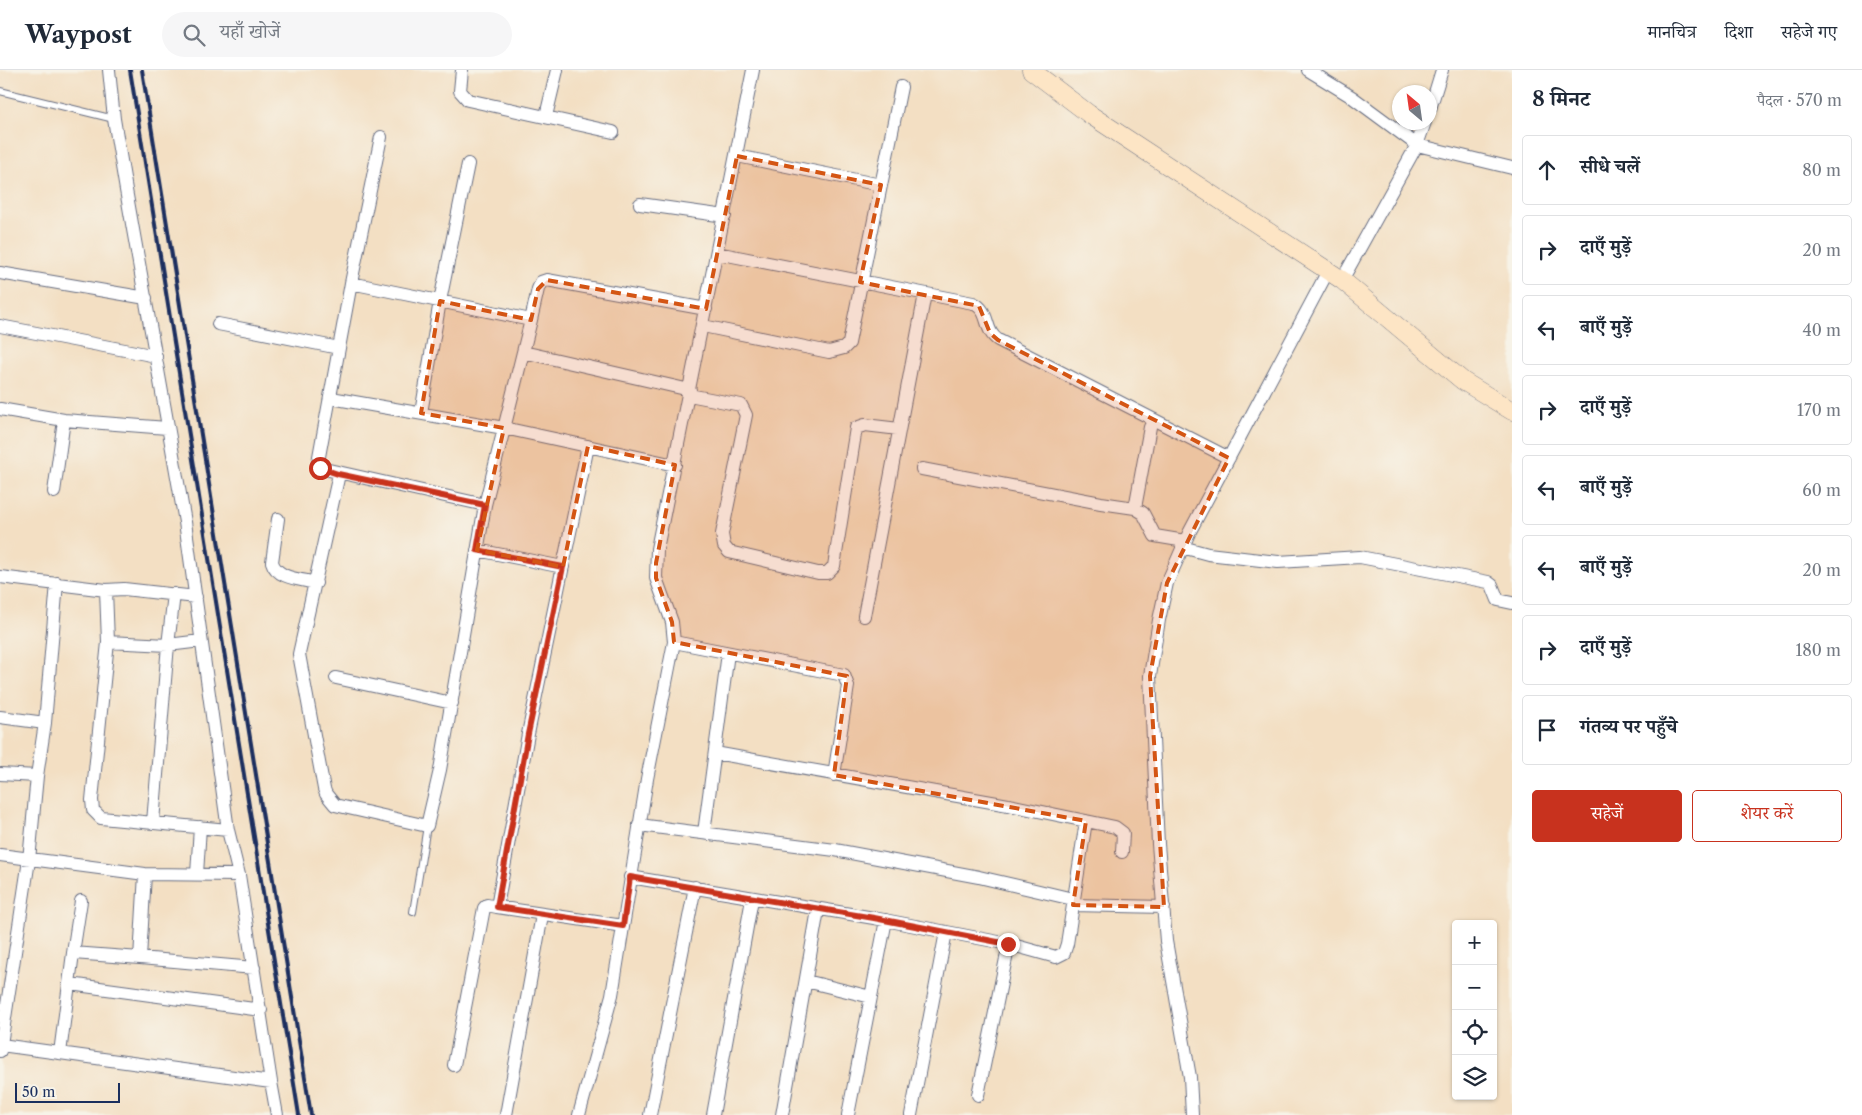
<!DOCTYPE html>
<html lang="hi">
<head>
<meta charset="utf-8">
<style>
  :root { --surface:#fff; --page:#f6f6f7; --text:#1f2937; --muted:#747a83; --line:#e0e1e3; --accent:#c8321e }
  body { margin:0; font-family:"Libre Caslon Text","Noto Serif Devanagari",serif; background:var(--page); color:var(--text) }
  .controls { position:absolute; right:15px; bottom:15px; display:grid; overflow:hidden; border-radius:5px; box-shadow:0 1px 4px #0004 }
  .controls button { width:45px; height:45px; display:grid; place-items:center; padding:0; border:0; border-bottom:1px solid var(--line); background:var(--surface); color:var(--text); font:25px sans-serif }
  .compass { position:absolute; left:1392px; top:15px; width:45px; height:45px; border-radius:50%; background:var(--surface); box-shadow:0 1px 4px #0004; rotate:331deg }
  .scale { position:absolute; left:15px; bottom:12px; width:105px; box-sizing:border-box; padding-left:5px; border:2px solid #1b2f5e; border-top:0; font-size:14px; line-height:18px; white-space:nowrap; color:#1b2f5e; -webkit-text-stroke:4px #f7f3e8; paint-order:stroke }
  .stop { position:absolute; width:15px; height:15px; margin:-11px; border:4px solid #c8321e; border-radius:50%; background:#fff }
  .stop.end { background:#c8321e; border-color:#fff; box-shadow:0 1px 5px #0008 }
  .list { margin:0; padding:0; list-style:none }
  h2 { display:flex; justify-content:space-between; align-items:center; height:65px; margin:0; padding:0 20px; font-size:21px }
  h2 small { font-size:16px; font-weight:400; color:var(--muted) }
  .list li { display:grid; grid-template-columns:32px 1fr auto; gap:15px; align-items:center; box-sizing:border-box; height:70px; margin:0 10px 10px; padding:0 10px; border:1px solid var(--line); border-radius:5px }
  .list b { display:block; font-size:19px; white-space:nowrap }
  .list em { font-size:16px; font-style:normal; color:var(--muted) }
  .actions { display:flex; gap:10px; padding:15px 20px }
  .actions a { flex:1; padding:11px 0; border:1px solid var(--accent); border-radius:5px; text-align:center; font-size:18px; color:var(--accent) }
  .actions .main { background:var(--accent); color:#fff }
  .icon { flex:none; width:28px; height:28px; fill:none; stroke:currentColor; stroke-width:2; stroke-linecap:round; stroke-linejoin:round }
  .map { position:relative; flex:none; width:1512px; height:1045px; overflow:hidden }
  header { display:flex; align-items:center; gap:30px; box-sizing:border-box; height:70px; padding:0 25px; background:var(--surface); border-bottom:1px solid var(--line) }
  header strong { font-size:24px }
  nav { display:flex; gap:28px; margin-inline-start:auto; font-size:18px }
  .search { width:350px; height:45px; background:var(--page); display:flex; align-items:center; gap:12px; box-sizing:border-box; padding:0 18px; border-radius:28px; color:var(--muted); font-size:19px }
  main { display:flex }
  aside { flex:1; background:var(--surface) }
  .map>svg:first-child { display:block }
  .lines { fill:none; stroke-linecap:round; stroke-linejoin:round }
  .lane-casing { stroke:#676d81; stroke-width:8 }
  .street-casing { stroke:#676d81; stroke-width:14 }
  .secondary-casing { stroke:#676d81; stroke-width:19 }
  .lane { stroke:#fff; stroke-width:6 }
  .street { stroke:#fff; stroke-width:12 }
  .secondary { stroke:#fde5c5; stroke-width:18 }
  .rail { stroke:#1b2f5e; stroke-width:4 }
  .route { stroke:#c8321e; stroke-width:6 }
  .marked { fill:#d45514; fill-opacity:0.2; stroke:#d45514; stroke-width:4; stroke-dasharray:10 6; stroke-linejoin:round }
</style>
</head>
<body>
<header>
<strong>Waypost</strong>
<div class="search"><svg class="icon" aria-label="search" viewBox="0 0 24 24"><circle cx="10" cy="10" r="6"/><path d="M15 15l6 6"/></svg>यहाँ खोजें</div>
<nav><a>मानचित्र</a><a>दिशा</a><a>सहेजे गए</a></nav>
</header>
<main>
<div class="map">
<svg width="1512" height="1045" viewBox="0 0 1512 1045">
  <rect width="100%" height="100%" fill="#f7f3e8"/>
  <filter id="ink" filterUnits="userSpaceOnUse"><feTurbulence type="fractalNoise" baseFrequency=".02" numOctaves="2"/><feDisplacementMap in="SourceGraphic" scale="10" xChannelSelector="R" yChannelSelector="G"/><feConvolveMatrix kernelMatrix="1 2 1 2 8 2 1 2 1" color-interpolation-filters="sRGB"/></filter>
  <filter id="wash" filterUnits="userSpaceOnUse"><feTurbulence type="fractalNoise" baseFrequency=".0096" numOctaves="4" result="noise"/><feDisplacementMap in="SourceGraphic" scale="20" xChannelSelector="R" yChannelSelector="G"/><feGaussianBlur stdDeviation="1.12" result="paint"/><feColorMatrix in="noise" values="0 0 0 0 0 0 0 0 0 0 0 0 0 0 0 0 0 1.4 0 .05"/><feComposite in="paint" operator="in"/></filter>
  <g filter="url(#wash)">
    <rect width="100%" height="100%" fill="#f3dfc3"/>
  </g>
  <g filter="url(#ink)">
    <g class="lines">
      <!-- lane casing -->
      <g class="lane-casing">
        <path id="lane" d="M0,21L114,49
          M413,842L427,756"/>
      </g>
      <!-- street casing -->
      <g class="street-casing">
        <path id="street" d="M109,0L114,49L126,120L185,452L228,760L239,805
          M462,0L460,21L468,30L613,62
          M1308,0L1352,27L1417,75L1512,98
          M1430,39L1442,0
          M546,46L557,0
          M737,86L881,115
          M640,134L725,146
          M717,183L973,233C991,241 983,260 998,270L1229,388
          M0,203L146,228
          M1342,210L1417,75L1425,52
          M351,213L381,67
          M218,254L339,278
          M0,256L156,286
          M703,256L829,282L844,278L849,273L901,17
          M523,282L690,320
          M689,325L741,335L746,345L722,464L724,476L729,482L818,503H827L834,496L856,358L865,355L899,359
          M331,328L504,358L675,395
          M0,339L64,350L167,358
          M421,343L440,231L468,94
          M588,376L528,664L497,837L623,856
          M922,399L1101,433L1135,438L1143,443L1155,466L1185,471
          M339,404L299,584L324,719L326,724L335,735L427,756L440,700L485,435L531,250
          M54,422L64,350
          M485,435L320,398L318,392L351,213L531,250L538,219L541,212L547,210L706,239
          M1135,438L1150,357
          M278,449L272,492C277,509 301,509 316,513
          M1182,477L1208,484L1278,492L1360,487L1488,512L1492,515L1498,530L1512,533
          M477,480L563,497
          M0,507L106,520L124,519L196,527
          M106,520L108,572L92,730L93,740L101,748L228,760
          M174,524L168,575L201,571
          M864,546L925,224
          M108,572L168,575L153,752
          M674,572L844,605L848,616L834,705
          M336,608L452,633
          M0,647L45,653L37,706L0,704
          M45,653L57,513
          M715,683L1014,736L1115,757L1123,763L1122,782
          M639,755L835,780L979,807L1073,829
          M704,763L728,583
          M0,785L145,804L239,805L271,1012L1,975
          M197,804L200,757
          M630,807L874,848L1009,874L1056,887L1064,883L1067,874L1086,751
          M81,831L73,883L140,888L145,804
          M1073,835L1164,837
          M140,888L254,898
          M806,911L871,927
          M70,914L261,940
          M0,981L29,790L37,706
          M60,983L73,883
          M454,995L484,838L487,835L497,837
          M271,1012L277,1045
          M978,1025L1009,874
          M506,1045L542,845
          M579,1045L612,925L647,709L674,572L672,552L656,508L657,479L753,0
          M650,1045L695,817
          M713,1045L752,829
          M782,1045L818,840
          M848,1045L886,850
          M911,1045L946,862
          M1192,1045L1190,1007L1166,871L1158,774L1150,606L1159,550L1167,513L1189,463L1328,201"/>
      </g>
      <!-- secondary casing -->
      <g class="secondary-casing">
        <path id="secondary" d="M1031,0L1089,44L1342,210L1463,311L1512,341"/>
      </g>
      <!-- lane -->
      <use href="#lane" class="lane"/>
      <!-- street -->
      <use href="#street" class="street"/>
      <!-- secondary -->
      <use href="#secondary" class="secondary"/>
      <!-- rail -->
      <path class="rail" d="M130,0L299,1045
        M142,0L311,1045"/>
    </g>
  </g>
  <g class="lines" filter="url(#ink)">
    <!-- route -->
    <path class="route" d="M320,398L338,404L485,435L477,480L563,497L528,664L497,837L623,856L630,807L874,848L1008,874"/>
  </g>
  <!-- marked area -->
  <path class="marked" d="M737,86L881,115L860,212L979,236L990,263L998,270L1229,388L1167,513L1150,606L1164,837L1073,835L1086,751L834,705L847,606L674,572L672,552L656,508V493L675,395L588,376L563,497L477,480L504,358L421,343L440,231L531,250L538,219L547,210L706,239Z"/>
</svg>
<div class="controls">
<button>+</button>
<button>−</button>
<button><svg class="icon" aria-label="locate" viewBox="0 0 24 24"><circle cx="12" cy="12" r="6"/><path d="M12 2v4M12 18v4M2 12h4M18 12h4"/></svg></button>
<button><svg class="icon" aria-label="layers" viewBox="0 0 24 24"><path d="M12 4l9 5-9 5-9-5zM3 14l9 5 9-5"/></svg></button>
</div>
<svg class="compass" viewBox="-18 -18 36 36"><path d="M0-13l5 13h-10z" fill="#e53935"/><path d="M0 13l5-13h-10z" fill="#747a83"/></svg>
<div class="scale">50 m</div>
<div class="stop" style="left:320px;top:398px"></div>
<div class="stop end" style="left:1008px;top:874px"></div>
</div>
<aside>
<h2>8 मिनट<small>पैदल · 570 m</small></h2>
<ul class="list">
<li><svg class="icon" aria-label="ahead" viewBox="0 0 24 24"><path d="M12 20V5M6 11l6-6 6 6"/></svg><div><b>सीधे चलें</b></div><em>80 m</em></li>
<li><svg class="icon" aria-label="right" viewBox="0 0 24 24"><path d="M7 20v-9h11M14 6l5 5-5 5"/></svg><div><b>दाएँ मुड़ें</b></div><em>20 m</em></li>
<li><svg class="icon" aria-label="left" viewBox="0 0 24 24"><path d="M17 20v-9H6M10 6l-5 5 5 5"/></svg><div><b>बाएँ मुड़ें</b></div><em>40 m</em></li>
<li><svg class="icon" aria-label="right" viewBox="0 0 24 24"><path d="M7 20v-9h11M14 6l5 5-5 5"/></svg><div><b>दाएँ मुड़ें</b></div><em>170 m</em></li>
<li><svg class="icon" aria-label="left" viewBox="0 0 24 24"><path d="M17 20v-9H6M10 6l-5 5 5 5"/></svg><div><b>बाएँ मुड़ें</b></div><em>60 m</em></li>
<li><svg class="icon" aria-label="left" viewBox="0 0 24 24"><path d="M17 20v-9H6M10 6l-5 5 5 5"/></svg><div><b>बाएँ मुड़ें</b></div><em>20 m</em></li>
<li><svg class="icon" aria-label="right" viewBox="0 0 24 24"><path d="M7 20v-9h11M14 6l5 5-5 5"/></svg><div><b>दाएँ मुड़ें</b></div><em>180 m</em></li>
<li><svg class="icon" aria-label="arrive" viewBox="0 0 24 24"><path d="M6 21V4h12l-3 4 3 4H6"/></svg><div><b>गंतव्य पर पहुँचे</b></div></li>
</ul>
<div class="actions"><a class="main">सहेजें</a><a>शेयर करें</a></div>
</aside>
</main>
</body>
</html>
